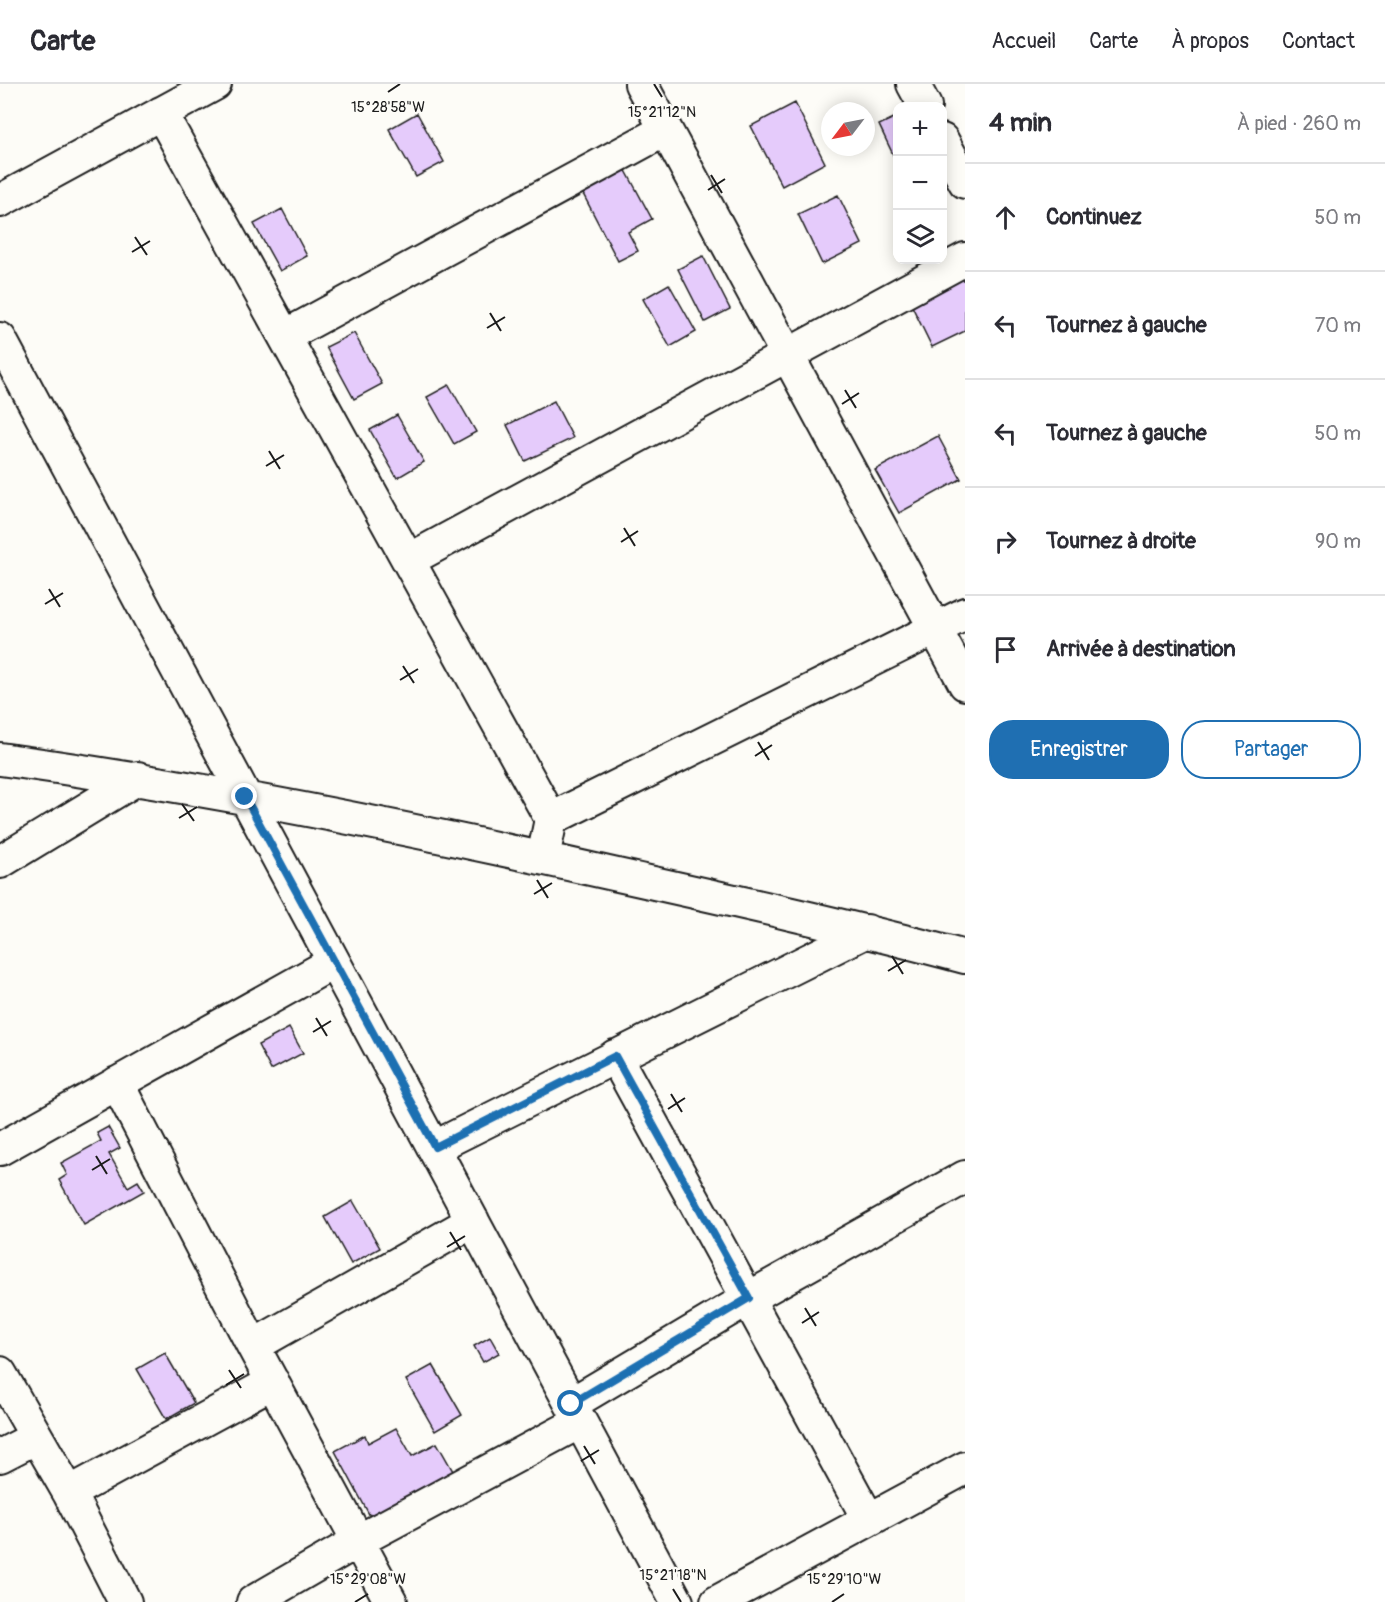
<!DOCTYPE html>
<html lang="fr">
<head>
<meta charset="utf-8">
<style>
  :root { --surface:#fff; --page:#f2f2f3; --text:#2b2b33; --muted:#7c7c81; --line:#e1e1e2; --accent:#1f6fb2 }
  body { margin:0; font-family:Pangolin,sans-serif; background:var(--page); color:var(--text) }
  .controls { position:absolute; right:18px; top:18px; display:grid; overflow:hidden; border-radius:12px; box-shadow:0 3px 15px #0003 }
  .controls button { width:54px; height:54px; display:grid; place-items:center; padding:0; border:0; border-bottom:2px solid var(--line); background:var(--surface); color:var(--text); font:30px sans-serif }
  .compass { position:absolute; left:821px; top:18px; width:54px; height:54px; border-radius:50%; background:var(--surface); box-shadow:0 3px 15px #0003; rotate:238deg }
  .stop { position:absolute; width:18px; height:18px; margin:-14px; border:4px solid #1f6fb2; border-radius:50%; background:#fff }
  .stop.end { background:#1f6fb2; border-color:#fff; box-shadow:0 2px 6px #0008 }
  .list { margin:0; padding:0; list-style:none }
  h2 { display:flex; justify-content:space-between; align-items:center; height:78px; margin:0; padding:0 24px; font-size:26px }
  h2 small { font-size:20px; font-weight:400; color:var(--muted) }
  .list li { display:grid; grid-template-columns:39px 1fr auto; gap:18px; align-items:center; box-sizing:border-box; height:108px; padding:0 24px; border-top:2px solid var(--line) }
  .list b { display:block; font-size:22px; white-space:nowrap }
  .list em { font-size:20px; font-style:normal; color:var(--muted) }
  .actions { display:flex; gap:12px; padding:18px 24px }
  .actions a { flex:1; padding:14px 0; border:2px solid var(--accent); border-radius:24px; text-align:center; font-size:21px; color:var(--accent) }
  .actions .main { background:var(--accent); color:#fff }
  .icon { flex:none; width:33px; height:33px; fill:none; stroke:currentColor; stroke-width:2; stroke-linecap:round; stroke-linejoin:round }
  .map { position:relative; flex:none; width:965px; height:1518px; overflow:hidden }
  header { display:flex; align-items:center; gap:36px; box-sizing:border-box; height:84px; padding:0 30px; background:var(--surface); border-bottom:2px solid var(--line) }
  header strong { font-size:28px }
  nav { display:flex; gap:33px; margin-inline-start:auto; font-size:21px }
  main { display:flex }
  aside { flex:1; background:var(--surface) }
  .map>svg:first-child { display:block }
  .building { fill:#e5cbfb; stroke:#1c1c1c; stroke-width:1.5 }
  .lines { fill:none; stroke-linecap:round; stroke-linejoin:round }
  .minor-casing { stroke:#1c1c1c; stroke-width:36 }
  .minor { stroke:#fdfcf7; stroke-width:32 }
  .route { stroke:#1f6fb2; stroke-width:8 }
  .ticks { fill:none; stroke:#1c1c1c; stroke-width:2 }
  .ticks-label { font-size:15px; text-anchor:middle; fill:#1c1c1c; stroke:#fdfcf7; stroke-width:4.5; stroke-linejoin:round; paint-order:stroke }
</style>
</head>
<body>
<header>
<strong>Carte</strong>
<nav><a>Accueil</a><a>Carte</a><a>À propos</a><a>Contact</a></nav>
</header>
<main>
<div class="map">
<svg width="965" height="1518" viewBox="0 0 965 1518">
  <rect width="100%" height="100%" fill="#fdfcf7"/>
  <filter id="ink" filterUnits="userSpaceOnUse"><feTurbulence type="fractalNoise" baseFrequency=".0167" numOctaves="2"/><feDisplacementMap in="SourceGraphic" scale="12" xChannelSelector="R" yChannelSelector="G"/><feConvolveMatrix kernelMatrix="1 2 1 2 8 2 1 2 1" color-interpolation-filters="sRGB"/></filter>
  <g filter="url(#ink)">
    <!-- building -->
    <path class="building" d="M795,19L825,79L782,102L751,42Z
      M417,29L444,78L416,93L389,45Z
      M898,32V81L879,41Z
      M623,81L652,135L628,148L638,167L618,177L580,104Z
      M838,111L862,160L822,180L798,130Z
      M282,125L307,172L280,187L254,140Z
      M703,172L730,225L705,238L678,185Z
      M965,187V247L932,263L908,214Z
      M669,200L696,248L670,263L643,215Z
      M354,249L382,300L354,315L326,263Z
      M449,301L476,348L454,360L427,313Z
      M554,317L573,354L525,377L507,341Z
      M397,331L424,378L397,394L370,346Z
      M938,352L961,395L899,429L875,386Z
      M289,944L303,969L271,986L258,961Z
      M108,1043L120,1064L109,1070L128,1103L138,1097L144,1107L84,1141L59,1096L67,1091L61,1079L101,1057L97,1049Z
      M353,1117L380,1164L351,1180L325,1133Z
      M490,1253L499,1269L483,1278L474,1262Z
      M165,1269L194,1319L166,1335L137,1285Z
      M433,1281L462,1331L435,1347L406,1296Z
      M396,1344L412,1372L437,1359L454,1389L371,1434L335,1367L365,1351L368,1359Z"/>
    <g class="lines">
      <!-- minor casing -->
      <g class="minor-casing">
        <path id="minor" d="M641,0L965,600
          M913,0L925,22
          M161,29L551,735L543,774
          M942,56L965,98
          M0,117L215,0
          M285,252L665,46
          M0,255L677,1518
          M409,476L965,175
          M0,675C206,703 410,744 613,790C731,816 849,842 965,873
          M551,735L965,530
          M0,778L138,694
          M615,972L869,1436
          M117,999L253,1262L391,1518
          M435,1063L867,847
          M0,1065L334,878
          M253,1262L473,1137
          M0,1289L69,1409L125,1518
          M571,1320L749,1214L965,1093
          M0,1372L35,1354
          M69,1409L273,1298
          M253,1518L358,1457L580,1338
          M717,1518L965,1384"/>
      </g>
      <!-- minor -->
      <use href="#minor" class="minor"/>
    </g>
  </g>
  <g class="lines" filter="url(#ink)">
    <!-- route -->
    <path class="route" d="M245,713L435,1063L615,972L749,1214L571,1320"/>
  </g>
  <!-- ticks -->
  <path class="ticks" d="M654,0L662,13M388,8L400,0M711,91L722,109M708,106L725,95M135,153L147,171M132,168L150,157M490,229L501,247M487,244L505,233M845,306L856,324M842,320L859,309M269,367L280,385M266,382L284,371M624,444L635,462M621,458L638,447M49,505L60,523M45,520L63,509M403,582L414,599M400,596L418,585M758,658L769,676M755,672L772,661M182,720L194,737M179,734L197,723M537,796L548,814M534,810L552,799M892,872L903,890M888,887L906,876M316,934L327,952M313,948L331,937M671,1010L682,1028M668,1025L685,1014M96,1072L107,1090M92,1086L110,1075M450,1148L461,1166M447,1163L465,1152M805,1224L816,1242M802,1239L819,1228M229,1286L241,1304M226,1301L244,1290M584,1362L595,1380M581,1377L599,1366M673,1505L681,1518M355,1518L368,1510M832,1518L844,1510"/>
  <g class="ticks-label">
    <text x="388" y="28">15°28'58"W</text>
    <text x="662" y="33">15°21'12"N</text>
    <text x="673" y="1496">15°21'18"N</text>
    <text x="368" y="1500">15°29'08"W</text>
    <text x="844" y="1500">15°29'10"W</text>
  </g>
</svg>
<div class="controls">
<button>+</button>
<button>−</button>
<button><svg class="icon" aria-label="layers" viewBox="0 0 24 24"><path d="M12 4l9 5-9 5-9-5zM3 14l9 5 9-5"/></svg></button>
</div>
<svg class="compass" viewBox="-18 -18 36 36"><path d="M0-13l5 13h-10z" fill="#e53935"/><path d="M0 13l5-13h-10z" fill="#7c7c81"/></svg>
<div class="stop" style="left:571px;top:1320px"></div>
<div class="stop end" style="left:245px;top:713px"></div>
</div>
<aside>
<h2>4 min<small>À pied · 260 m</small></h2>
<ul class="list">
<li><svg class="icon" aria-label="ahead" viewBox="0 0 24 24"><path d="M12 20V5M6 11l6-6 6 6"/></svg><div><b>Continuez</b></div><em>50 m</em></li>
<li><svg class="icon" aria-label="left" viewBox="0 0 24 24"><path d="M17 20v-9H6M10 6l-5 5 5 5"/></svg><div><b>Tournez à gauche</b></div><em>70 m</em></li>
<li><svg class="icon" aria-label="left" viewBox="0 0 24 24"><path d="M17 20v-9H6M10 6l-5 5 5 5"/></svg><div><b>Tournez à gauche</b></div><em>50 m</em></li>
<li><svg class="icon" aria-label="right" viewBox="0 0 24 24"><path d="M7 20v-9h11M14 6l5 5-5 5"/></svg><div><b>Tournez à droite</b></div><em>90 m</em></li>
<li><svg class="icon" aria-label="arrive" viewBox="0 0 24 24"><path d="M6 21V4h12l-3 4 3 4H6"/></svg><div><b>Arrivée à destination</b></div></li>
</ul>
<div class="actions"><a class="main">Enregistrer</a><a>Partager</a></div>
</aside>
</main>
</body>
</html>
